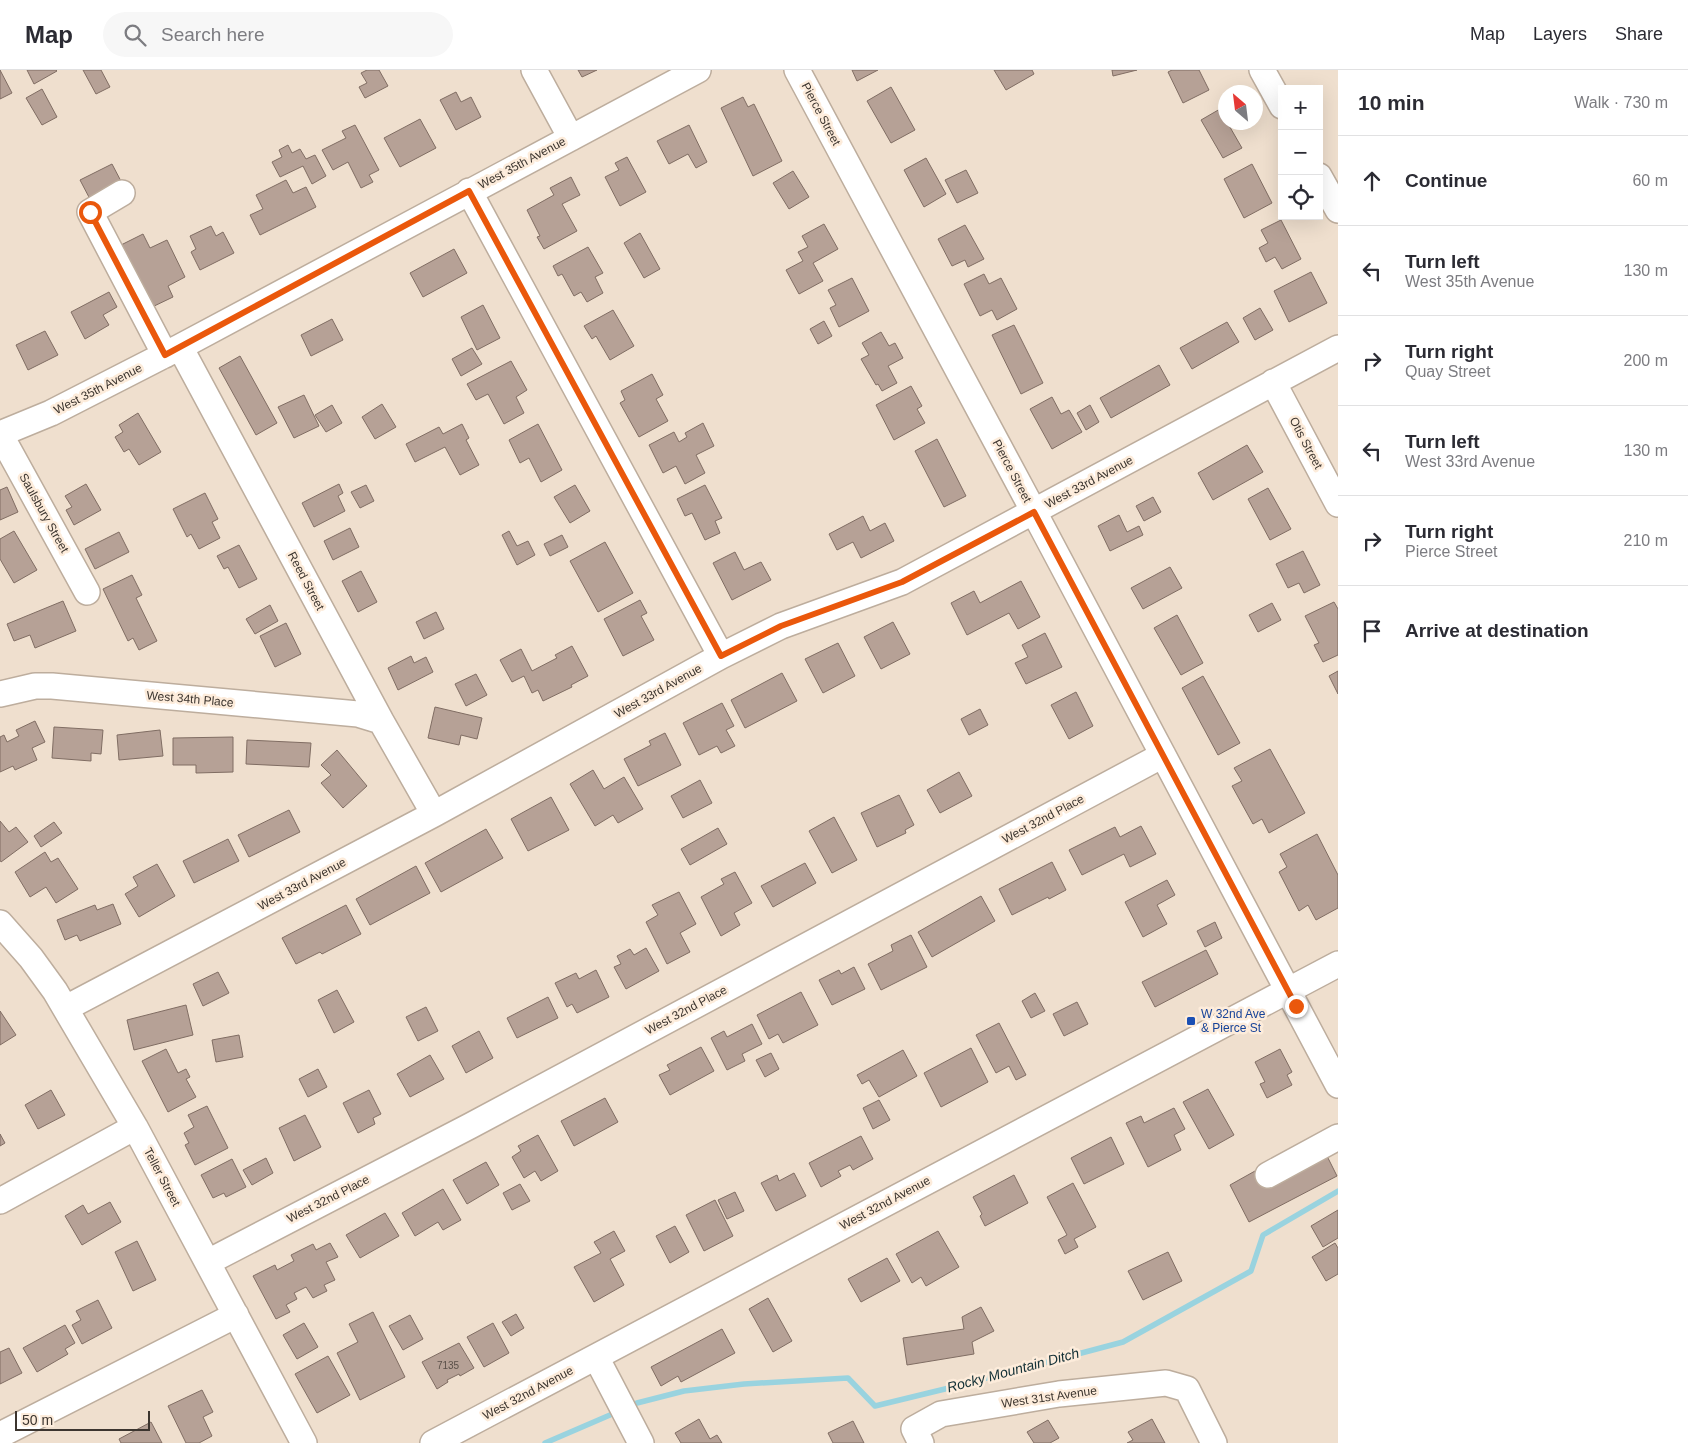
<!DOCTYPE html>
<html lang="en">
<head>
<meta charset="utf-8">
<style>
  :root { --surface:#fff; --page:#f7f7f7; --text:#2b2b33; --muted:#7c7c81; --line:#e1e1e2 }
  body { margin:0; font-family:Helvetica,sans-serif; background:var(--page); color:var(--text) }
  .controls { position:absolute; right:15px; top:15px; display:grid; overflow:hidden; border-radius:0px; box-shadow:0 5px 20px #0002 }
  .controls button { width:45px; height:45px; display:grid; place-items:center; padding:0; border:0; border-bottom:1px solid var(--line); background:var(--surface); color:var(--text); font:25px sans-serif }
  .compass { position:absolute; left:1218px; top:15px; width:45px; height:45px; border-radius:50%; background:var(--surface); box-shadow:0 5px 20px #0002; rotate:332deg }
  .scale { position:absolute; left:15px; bottom:12px; width:135px; box-sizing:border-box; padding-left:5px; border:2px solid #3c352f; border-top:0; font-size:14px; line-height:18px; white-space:nowrap; color:#3c352f; -webkit-text-stroke:4px #fdecdb; paint-order:stroke }
  .stop { position:absolute; width:15px; height:15px; margin:-11px; border:4px solid #ea580c; border-radius:50%; background:#fff }
  .stop.end { background:#ea580c; border-color:#fff; box-shadow:0 1px 5px #0008 }
  .list { margin:0; padding:0; list-style:none }
  h2 { display:flex; justify-content:space-between; align-items:center; height:65px; margin:0; padding:0 20px; font-size:21px }
  h2 small { font-size:16px; font-weight:400; color:var(--muted) }
  .list li { display:grid; grid-template-columns:32px 1fr auto; gap:15px; align-items:center; box-sizing:border-box; height:90px; padding:0 20px; border-top:1px solid var(--line) }
  .list b { display:block; font-size:19px; white-space:nowrap }
  .list p { margin:0; font-size:16px; white-space:nowrap; color:var(--muted) }
  .list em { font-size:16px; font-style:normal; color:var(--muted) }
  .icon { flex:none; width:28px; height:28px; fill:none; stroke:currentColor; stroke-width:2; stroke-linecap:round; stroke-linejoin:round }
  .map { position:relative; flex:none; width:1338px; height:1373px; overflow:hidden }
  header { display:flex; align-items:center; gap:30px; box-sizing:border-box; height:70px; padding:0 25px; background:var(--surface); border-bottom:1px solid var(--line) }
  header strong { font-size:24px }
  nav { display:flex; gap:28px; margin-inline-start:auto; font-size:18px }
  .search { width:350px; height:45px; background:var(--page); display:flex; align-items:center; gap:12px; box-sizing:border-box; padding:0 18px; border-radius:28px; color:var(--muted); font-size:19px }
  main { display:flex }
  aside { flex:1; background:var(--surface) }
  .map>svg:first-child { display:block }
  .lines { fill:none; stroke-linecap:round; stroke-linejoin:round }
  .stream { stroke:#99d3df; stroke-width:5.5 }
  .building { fill:#b6a196; stroke:#806d63 }
  .minor-casing { stroke:#bdad9d; stroke-width:28 }
  .minor { stroke:#fff; stroke-width:25 }
  .route { stroke:#ea580c; stroke-width:6 }
  .transit-dot { fill:#1a4fb4; stroke:#fdecdb; stroke-width:2 }
  .labels { text-anchor:middle; stroke-width:5; stroke-linejoin:round; paint-order:stroke }
  .number-label { font-size:10px; fill:#5a5049 }
  .street-label { font-size:12px; fill:#3c352f; stroke:#fdecdb }
  .transit-label { font-size:12px; fill:#164399; stroke:#fdecdb; text-anchor:start }
  .water-label { font-size:14px; font-style:italic; fill:#133036; stroke:#fdecdb }
</style>
</head>
<body>
<header>
<strong>Map</strong>
<div class="search"><svg class="icon" aria-label="search" viewBox="0 0 24 24"><circle cx="10" cy="10" r="6"/><path d="M15 15l6 6"/></svg>Search here</div>
<nav><a>Map</a><a>Layers</a><a>Share</a></nav>
</header>
<main>
<div class="map">
<svg width="1338" height="1373" viewBox="0 0 1338 1373">
  <rect width="100%" height="100%" fill="#efdfce"/>
  <g class="lines">
    <!-- stream -->
    <path class="stream" d="M637,1333L684,1321L744,1314L848,1308L875,1336L949,1318L1123,1272L1251,1201L1263,1165L1338,1121
      M545,1373L610,1345"/>
  </g>
  <!-- building -->
  <path class="building" d="M0,0L12,23L0,29Z
    M27,0H56L57,1L34,14Z
    M83,0H101L110,17L96,24Z
    M367,0H379L388,16L365,28L359,17L367,13L361,3Z
    M578,0H597L582,7Z
    M852,0H878L857,11Z
    M994,0H1032L1034,4L1006,20Z
    M1112,0H1137L1113,6Z
    M1172,0H1199L1209,20L1183,33L1168,2Z
    M891,17L915,60L891,73L867,31Z
    M42,19L57,47L42,55L26,28Z
    M456,22L461,32L471,27L481,47L456,60L440,30Z
    M743,27L748,37L754,34L782,91L753,106L721,38Z
    M1220,39L1226,49V52H1227L1242,78L1223,88L1201,50Z
    M420,49L436,78L400,97L384,68Z
    M355,55L379,100L369,105L373,112L361,118L348,92L333,100L322,80L346,68L342,61Z
    M689,55L707,92L696,98L688,84L669,94L657,71Z
    M288,75L292,83L300,79L306,89L315,85L326,106L312,114L303,96L280,107L272,92L282,87L279,80Z
    M627,87L646,122L620,136L605,107L619,100L615,93Z
    M926,88L946,124L924,137L904,100Z
    M112,94L123,115L91,131L80,110Z
    M1252,94L1272,133L1244,148L1224,109Z
    M966,100L978,123L957,133L945,110Z
    M793,101L809,127L789,139L773,113Z
    M571,107L580,125L562,134L577,161L544,179L537,167L540,166L527,140L554,125L550,118Z
    M286,110L293,123L306,117L316,137L260,165L250,145L263,139L256,125Z
    M1281,150L1301,189L1282,199L1275,187L1266,192L1259,178L1268,173L1261,160Z
    M824,154L838,179L813,193L823,211L799,224L786,200L803,191L798,182L808,177L802,166Z
    M965,155L984,189L968,197L965,190L952,196L938,169Z
    M211,156L216,166L223,162L234,183L200,200L191,182L196,179L190,166Z
    M640,163L660,199L644,208L624,173Z
    M143,164L150,178L167,170L185,207L168,216L173,227L150,238L119,176Z
    M588,177L603,203L595,207L603,223L587,232L581,222L574,226L562,204L558,206L553,196Z
    M454,179L467,203L423,227L410,203Z
    M1311,202L1327,233L1289,252L1274,221Z
    M984,204L989,214L1001,208L1017,239L997,250L992,240L980,246L964,214Z
    M852,208L869,241L839,257L830,238L836,235L828,220Z
    M109,222L117,237L103,245L109,255L85,269L71,242Z
    M483,235L500,268L477,280L461,247Z
    M1260,238L1273,260L1255,270L1243,248Z
    M613,240L634,276L610,290L596,266L592,269L584,256Z
    M332,249L343,270L311,286L301,265Z
    M824,251L832,266L818,274L810,259Z
    M1227,252L1239,272L1192,299L1180,278Z
    M1014,255L1043,313L1021,324L992,265Z
    M45,261L58,285L28,300L16,275Z
    M881,262L889,276L895,273L903,288L888,296L897,313L882,321L878,314L876,315L861,289L869,285L862,273Z
    M472,278L482,294L461,306L452,289Z
    M240,286L277,353L256,365L219,298Z
    M511,291L527,320L516,327L524,343L504,354L488,324L476,330L467,314Z
    M1159,295L1170,315L1111,348L1100,328Z
    M652,304L663,325L656,329L668,351L639,367L620,333L625,330L621,321Z
    M911,316L922,336L917,339L925,353L894,370L876,335Z
    M304,325L319,356L294,368L278,337Z
    M1052,327L1061,344L1069,340L1082,362L1052,379L1030,339Z
    M382,334L396,357L375,369L362,347Z
    M332,335L342,353L326,362L315,345Z
    M1090,335L1099,352L1086,360L1077,343Z
    M138,343L161,382L139,395L129,379L124,382L115,367L123,362L119,355Z
    M703,353L714,376L696,385L705,403L685,414L676,396L663,403L649,375L674,362L679,372L687,367L685,363Z
    M462,354L469,368L466,370L479,395L460,405L445,377L415,392L406,374L439,357L443,364Z
    M538,354L562,400L541,412L529,388L520,393L509,370Z
    M937,369L966,426L944,437L915,381Z
    M1247,375L1263,402L1213,430L1198,403Z
    M86,414L101,440L74,455L66,440L72,437L65,426Z
    M339,414L343,423L338,426L345,441L314,457L302,433Z
    M366,415L374,431L360,438L351,422Z
    M575,415L590,441L570,453L554,427Z
    M705,415L722,448L715,451L720,463L705,470L692,443L685,446L677,429Z
    M7,417L18,442L0,450V420Z
    M1268,418L1291,459L1270,470L1248,429Z
    M205,423L218,449L212,452L220,468L199,479L191,464L187,467L173,439Z
    M1153,427L1161,442L1144,451L1136,436Z
    M1119,445L1127,462L1139,456L1143,465L1110,481L1098,456Z
    M863,446L870,461L885,453L894,471L861,488L853,472L837,480L829,464Z
    M350,458L359,477L333,490L324,471Z
    M14,461L37,500L14,513L0,489V469Z
    M509,461L517,476L528,471L535,485L517,495L502,465Z
    M119,462L129,482L95,499L85,479Z
    M562,465L568,477L550,486L544,474Z
    M605,472L633,523L598,542L570,491Z
    M239,475L257,509L239,518L228,497L224,499L217,486Z
    M1303,481L1320,515L1304,523L1299,513L1288,518L1276,494Z
    M735,482L744,500L761,492L771,510L732,530L713,493Z
    M1170,497L1182,518L1143,539L1131,518Z
    M361,501L377,532L358,542L342,511Z
    M132,505L142,525L136,528L157,571L139,580L133,568L128,571L103,519Z
    M1021,511L1040,547L1018,559L1009,543L967,565L951,533L974,521L980,533Z
    M640,530L647,543L641,546L654,570L623,586L604,549Z
    M63,531L76,561L35,578L30,565L14,571L7,554Z
    M1334,532L1338,539V585L1323,592L1314,575L1319,573L1305,546Z
    M1272,533L1281,550L1258,562L1249,545Z
    M270,535L278,551L255,564L246,549Z
    M436,542L444,559L424,569L416,552Z
    M1177,545L1203,593L1181,605L1154,558Z
    M893,552L910,584L881,599L864,567Z
    M286,553L301,584L275,597L260,566Z
    M1045,563L1062,597L1026,614L1015,593L1028,587L1022,575Z
    M838,573L855,606L823,623L805,589Z
    M572,576L588,606L571,615L572,617L543,631L538,620L532,623L524,606L512,612L500,590L521,579L532,601L557,588L555,585Z
    M411,586L414,593L426,587L433,602L398,620L388,598Z
    M1338,601V624L1329,606Z
    M782,603L797,631L745,658L731,630Z
    M476,604L487,625L466,636L455,614Z
    M1203,606L1240,673L1218,685L1182,618Z
    M1076,622L1093,656L1069,669L1051,635Z
    M722,633L734,656L726,660L735,676L721,683L717,676L699,685L683,653Z
    M435,637L482,648L477,669L461,665L459,675L428,668Z
    M980,639L988,655L969,665L961,649Z
    M35,651L45,672L32,678L37,690L15,700L13,696L0,702V667L4,665L7,672L19,666L16,660Z
    M54,657L103,660L101,684L91,683V691L52,688Z
    M160,660L163,686L119,690L117,665Z
    M665,663L681,695L638,716L624,689L651,675L649,671Z
    M233,667V702L196,703V695H173V668Z
    M247,670L311,673L309,697L246,694Z
    M1270,679L1305,743L1269,763L1262,749L1253,754L1232,716L1242,711L1234,698Z
    M337,680L367,716L343,738L321,713L331,705L321,695Z
    M593,700L604,719L624,707L643,739L618,753L613,745L595,756L570,714Z
    M959,702L972,726L940,743L927,720Z
    M700,710L712,733L683,748L671,726Z
    M899,725L914,755L905,760L906,763L877,777L861,743Z
    M551,727L569,760L528,781L511,749Z
    M289,740L300,762L249,787L238,765Z
    M834,747L857,790L832,803L809,761Z
    M0,751L9,762L16,757L28,772L1,792L0,790Z
    M54,752L62,763L41,777L34,766Z
    M1141,756L1156,784L1130,797L1124,784L1082,805L1069,780L1115,757L1120,767Z
    M718,758L727,774L690,795L681,779Z
    M486,759L503,788L441,822L425,793Z
    M1317,764L1338,805V838L1316,850L1308,835L1299,841L1279,802L1287,797L1280,784Z
    M228,769L239,791L194,813L183,791Z
    M45,782L51,792L58,788L78,819L56,833L46,817L30,827L15,802Z
    M1052,792L1066,820L1049,829L1048,827L1012,845L999,819Z
    M805,793L816,813L773,837L761,816Z
    M157,794L175,826L139,847L125,824L138,816L133,807Z
    M416,796L430,823L370,855L356,829Z
    M735,802L752,833L734,843L740,855L721,866L701,827L724,814L721,809Z
    M1167,810L1175,825L1157,835L1167,854L1143,867L1125,832Z
    M679,822L696,854L680,863L690,882L667,894L646,852L658,845L652,835Z
    M981,826L995,851L932,887L918,862Z
    M113,834L121,854L80,871L77,865L65,870L57,850L95,835L97,840Z
    M346,835L361,864L322,884L320,882L296,894L282,868Z
    M1215,852L1222,868L1205,877L1197,861Z
    M911,865L927,897L881,920L868,894L893,881L891,875Z
    M646,878L659,901L626,919L614,897L621,894L617,886L630,879L634,885Z
    M1206,880L1218,904L1155,937L1142,912Z
    M854,897L865,919L832,935L819,910L839,900L841,904Z
    M596,900L609,927L577,943L572,934L567,937L555,913L576,903L579,909Z
    M218,902L229,923L203,936L193,914Z
    M337,920L354,952L334,963L318,930Z
    M801,922L818,955L783,973L778,964L769,969L757,945Z
    M1035,923L1045,941L1031,948L1022,931Z
    M548,927L558,948L517,968L507,948Z
    M1077,932L1088,954L1064,966L1053,944Z
    M186,935L193,965L134,980L127,950Z
    M426,937L438,961L418,971L406,947Z
    M0,941L16,965L0,975Z
    M999,953L1026,1005L1016,1010L1009,996L996,1003L976,965Z
    M752,954L762,974L742,984L745,991L727,1000L711,968L724,961L727,967Z
    M479,961L493,988L466,1003L452,976Z
    M239,965L243,987L216,992L212,970Z
    M701,977L714,1001L670,1025L659,1005L670,1000L667,995Z
    M971,978L988,1012L941,1037L924,1003Z
    M166,979L178,1003L186,999L190,1007L186,1009L196,1027L168,1042L142,991Z
    M1280,979L1292,1002L1287,1005L1292,1015L1267,1028L1260,1014L1265,1012L1255,992Z
    M903,980L917,1006L879,1027L869,1010L862,1014L857,1005Z
    M771,983L779,999L765,1007L756,990Z
    M430,985L444,1009L410,1027L397,1004Z
    M318,999L327,1017L308,1027L299,1009Z
    M1208,1019L1234,1065L1209,1079L1183,1032Z
    M51,1020L65,1045L38,1059L25,1035Z
    M369,1020L381,1044L373,1048L375,1054L358,1063L343,1033Z
    M605,1028L618,1052L574,1076L561,1051Z
    M879,1030L890,1050L873,1059L863,1038Z
    M207,1036L228,1078L195,1095L185,1075L189,1073L184,1063L194,1057L188,1045Z
    M1174,1038L1185,1059L1174,1065L1181,1080L1148,1097L1126,1053L1141,1046L1144,1053Z
    M305,1045L321,1077L294,1091L279,1058Z
    M0,1064L5,1073L0,1076Z
    M538,1065L558,1101L541,1111L535,1101L524,1108L512,1087L521,1081L518,1076Z
    M861,1066L873,1089L853,1100L850,1095L838,1101L841,1106L821,1117L809,1093Z
    M1111,1067L1124,1094L1084,1114L1071,1088Z
    M1326,1084L1337,1106L1249,1152L1230,1115L1255,1101L1263,1117Z
    M266,1088L273,1103L252,1115L243,1100Z
    M232,1089L246,1117L226,1127L224,1123L213,1128L201,1105Z
    M486,1092L499,1115L467,1134L453,1110Z
    M794,1103L806,1126L776,1141L761,1113L777,1105L779,1111Z
    M1014,1105L1028,1133L985,1156L980,1146L982,1144L973,1127Z
    M1073,1113L1096,1157L1074,1169L1078,1177L1065,1184L1058,1170L1067,1165L1047,1127Z
    M520,1114L530,1131L512,1140L503,1123Z
    M443,1119L461,1150L443,1160L438,1152L415,1166L402,1143Z
    M735,1122L744,1141L727,1149L718,1130Z
    M715,1130L733,1166L704,1181L686,1145Z
    M110,1132L121,1152L82,1175L65,1146L83,1135L88,1144Z
    M1338,1140V1168L1323,1177L1311,1156Z
    M385,1143L399,1166L360,1188L346,1165Z
    M675,1156L689,1182L670,1193L656,1166Z
    M614,1161L625,1181L610,1189L624,1215L594,1232L574,1197L601,1183L594,1172Z
    M938,1161L959,1197L926,1216L921,1207L912,1213L896,1184Z
    M137,1171L156,1210L133,1221L115,1182Z
    M330,1173L338,1187L326,1192L335,1210L324,1215L327,1221L313,1228L306,1217L294,1223L297,1229L286,1235L290,1242L276,1249L253,1206L275,1195L277,1200L294,1191L291,1185L313,1174L316,1180Z
    M1335,1173L1338,1178V1204L1326,1211L1312,1187Z
    M1168,1182L1182,1211L1143,1230L1128,1201Z
    M887,1188L900,1211L861,1232L848,1209Z
    M768,1228L792,1271L773,1282L749,1239Z
    M98,1230L112,1258L82,1274L72,1255L81,1250L76,1241Z
    M981,1237L994,1261L972,1272L974,1284L907,1295L903,1268L964,1259L962,1247Z
    M373,1242L405,1307L360,1330L337,1283L358,1272L349,1254Z
    M516,1244L524,1258L511,1266L502,1252Z
    M410,1245L423,1269L403,1280L389,1256Z
    M304,1253L318,1277L297,1289L283,1265Z
    M493,1253L509,1283L484,1297L467,1267Z
    M65,1255L75,1273L65,1279L68,1284L37,1302L23,1278Z
    M722,1259L735,1283L681,1312L678,1306L661,1316L651,1297Z
    M459,1273L474,1298L460,1306L459,1304L447,1310L448,1312L437,1319L422,1292Z
    M9,1278L22,1303L0,1314V1282Z
    M328,1286L350,1325L317,1343L295,1304Z
    M202,1320L213,1342L203,1347L212,1366L199,1373H186L168,1336Z
    M699,1349L710,1369L717,1365L722,1373H681L675,1363Z
    M1152,1349L1165,1373H1127L1133,1370L1128,1362Z
    M1048,1350L1059,1368L1050,1373H1034L1027,1362Z
    M853,1351L864,1373H833L828,1363Z
    M151,1352L162,1373H121L119,1369Z"/>
  <g class="lines">
    <!-- minor casing -->
    <g class="minor-casing">
      <path id="minor" d="M534,0L571,68
        M797,0L1034,442L1338,1015
        M1262,0L1282,36
        M1319,106L1338,140
        M469,121L721,586
        M122,123L90,142L165,285
        M180,277L381,651L434,744
        M1273,312L1338,434
        M0,364L51,343L180,277L698,0
        M0,364L87,522
        M0,624L35,616H52L358,644L381,651
        M0,853L31,888L55,921L135,1057L304,1373
        M66,938L434,744L721,586L781,556L902,512L1338,278
        M1268,1105L1338,1067
        M0,1131L135,1057
        M208,1192L470,1056L1163,685
        M596,1287L641,1373
        M0,1365L236,1245
        M433,1373L1338,894
        M921,1373L914,1359L941,1344L1059,1324L1166,1313L1187,1319L1214,1373"/>
    </g>
    <!-- minor -->
    <use href="#minor" class="minor"/>
  </g>
  <g class="lines">
    <!-- route -->
    <path class="route" d="M90,142L165,285L469,121L721,586L781,556L902,512L1034,442L1296,936"/>
  </g>
  <!-- markers -->
  <rect class="transit-dot" x="1186" y="946" width="10" height="10" rx="2.5"/>
  <g class="labels">
    <!-- number labels -->
    <g class="number-label">
      <text x="448" y="1299">7135</text>
    </g>
    <!-- street labels -->
    <g class="street-label">
      <text transform="translate(821 44) rotate(62)" y="4">Pierce Street</text>
      <text transform="translate(522 93) rotate(-28)" y="4">West 35th Avenue</text>
      <text transform="translate(98 319) rotate(-27)" y="4">West 35th Avenue</text>
      <text transform="translate(1306 373) rotate(62)" y="4">Otis Street</text>
      <text transform="translate(1012 401) rotate(62)" y="4">Pierce Street</text>
      <text transform="translate(1089 412) rotate(-28)" y="4">West 33rd Avenue</text>
      <text transform="translate(44 443) rotate(61)" y="4">Saulsbury Street</text>
      <text transform="translate(306 511) rotate(62)" y="4">Reed Street</text>
      <text transform="translate(658 621) rotate(-29)" y="4">West 33rd Avenue</text>
      <text transform="translate(190 629) rotate(5)" y="4">West 34th Place</text>
      <text transform="translate(1043 749) rotate(-28)" y="4">West 32nd Place</text>
      <text transform="translate(302 814) rotate(-28)" y="4">West 33rd Avenue</text>
      <text transform="translate(686 940) rotate(-28)" y="4">West 32nd Place</text>
      <text transform="translate(162 1107) rotate(62)" y="4">Teller Street</text>
      <text transform="translate(328 1129) rotate(-27)" y="4">West 32nd Place</text>
      <text transform="translate(885 1133) rotate(-28)" y="4">West 32nd Avenue</text>
      <text transform="translate(528 1323) rotate(-28)" y="4">West 32nd Avenue</text>
      <text transform="translate(1049 1327) rotate(-8)" y="4">West 31st Avenue</text>
    </g>
    <!-- transit labels -->
    <g class="transit-label">
      <text x="1201" y="948">W 32nd Ave<tspan x="1201" dy="14">&amp; Pierce St</tspan></text>
    </g>
    <!-- water labels -->
    <g class="water-label">
      <text transform="translate(1013 1300) rotate(-15)" y="5">Rocky Mountain Ditch</text>
    </g>
  </g>
</svg>
<div class="controls">
<button>+</button>
<button>−</button>
<button><svg class="icon" aria-label="locate" viewBox="0 0 24 24"><circle cx="12" cy="12" r="6"/><path d="M12 2v4M12 18v4M2 12h4M18 12h4"/></svg></button>
</div>
<svg class="compass" viewBox="-18 -18 36 36"><path d="M0-13l5 13h-10z" fill="#e53935"/><path d="M0 13l5-13h-10z" fill="#7c7c81"/></svg>
<div class="scale">50 m</div>
<div class="stop" style="left:90px;top:142px"></div>
<div class="stop end" style="left:1296px;top:936px"></div>
</div>
<aside>
<h2>10 min<small>Walk · 730 m</small></h2>
<ul class="list">
<li><svg class="icon" aria-label="ahead" viewBox="0 0 24 24"><path d="M12 20V5M6 11l6-6 6 6"/></svg><div><b>Continue</b></div><em>60 m</em></li>
<li><svg class="icon" aria-label="left" viewBox="0 0 24 24"><path d="M17 20v-9H6M10 6l-5 5 5 5"/></svg><div><b>Turn left</b><p>West 35th Avenue</p></div><em>130 m</em></li>
<li><svg class="icon" aria-label="right" viewBox="0 0 24 24"><path d="M7 20v-9h11M14 6l5 5-5 5"/></svg><div><b>Turn right</b><p>Quay Street</p></div><em>200 m</em></li>
<li><svg class="icon" aria-label="left" viewBox="0 0 24 24"><path d="M17 20v-9H6M10 6l-5 5 5 5"/></svg><div><b>Turn left</b><p>West 33rd Avenue</p></div><em>130 m</em></li>
<li><svg class="icon" aria-label="right" viewBox="0 0 24 24"><path d="M7 20v-9h11M14 6l5 5-5 5"/></svg><div><b>Turn right</b><p>Pierce Street</p></div><em>210 m</em></li>
<li><svg class="icon" aria-label="arrive" viewBox="0 0 24 24"><path d="M6 21V4h12l-3 4 3 4H6"/></svg><div><b>Arrive at destination</b></div></li>
</ul>
</aside>
</main>
</body>
</html>
